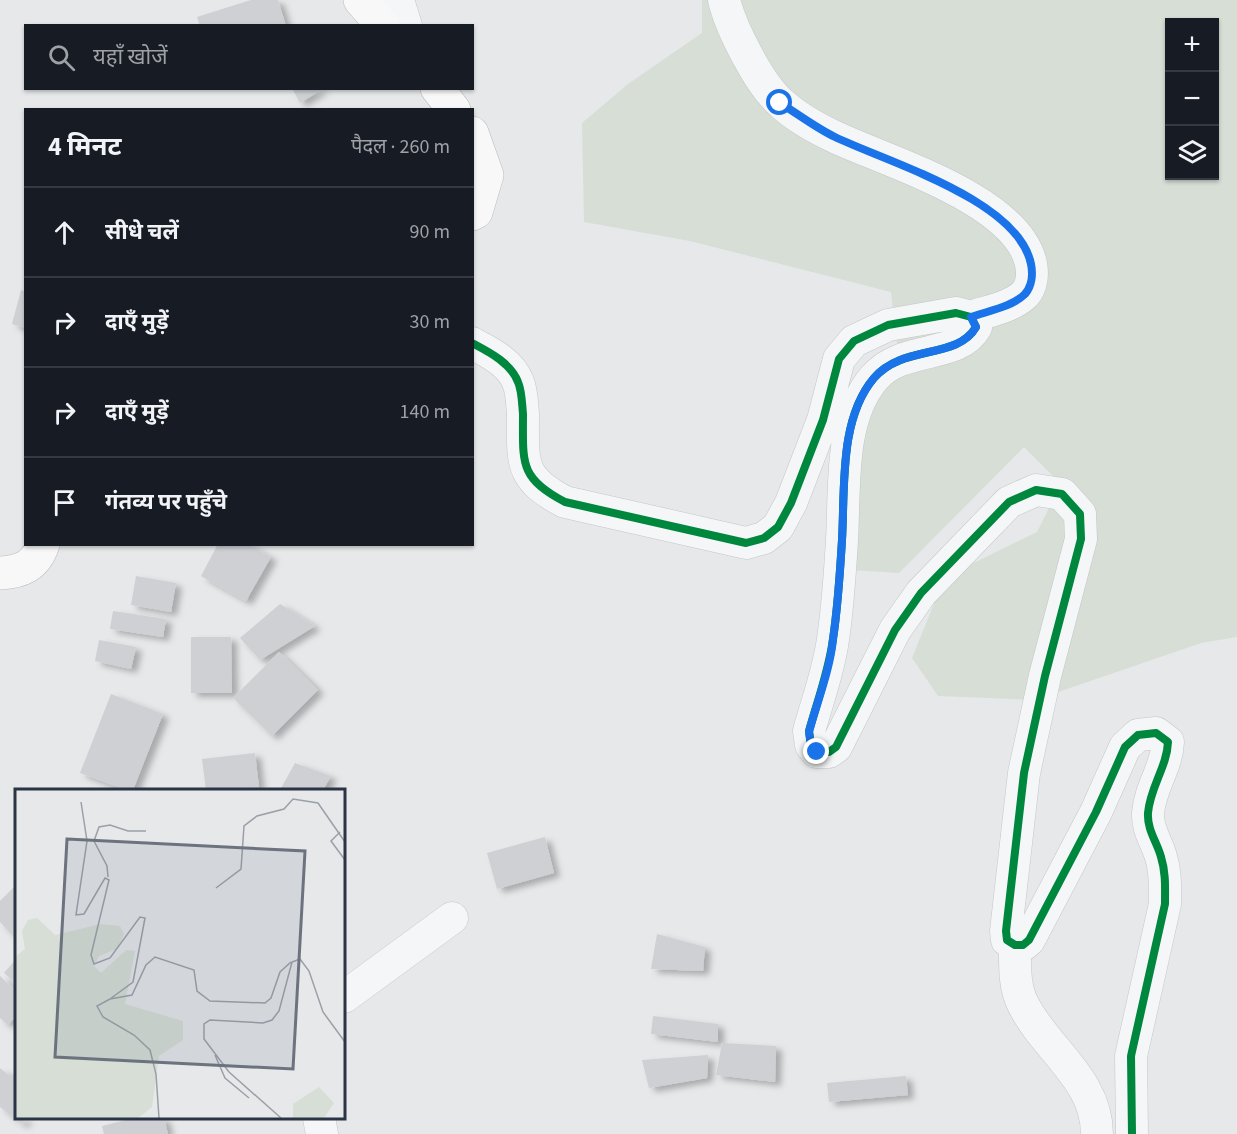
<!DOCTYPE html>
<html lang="hi">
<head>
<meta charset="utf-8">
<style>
  :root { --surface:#171b24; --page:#20242c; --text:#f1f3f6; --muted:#9ea1a6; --line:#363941 }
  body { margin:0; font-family:"Source Sans 3","Noto Sans Devanagari",sans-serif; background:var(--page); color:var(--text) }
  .controls { position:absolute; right:18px; top:18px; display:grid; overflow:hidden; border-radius:0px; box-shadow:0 2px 4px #0004 }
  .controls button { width:54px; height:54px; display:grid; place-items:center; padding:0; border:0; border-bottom:2px solid var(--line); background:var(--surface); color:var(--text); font:30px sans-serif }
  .stop { position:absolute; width:18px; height:18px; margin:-14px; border:4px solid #1a73e8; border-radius:50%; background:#fff }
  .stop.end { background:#1a73e8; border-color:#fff; box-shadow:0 2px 6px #0008 }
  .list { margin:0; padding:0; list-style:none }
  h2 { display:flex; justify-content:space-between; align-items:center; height:78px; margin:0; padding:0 24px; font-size:26px }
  h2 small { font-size:20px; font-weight:400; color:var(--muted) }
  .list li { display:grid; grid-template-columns:39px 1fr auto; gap:18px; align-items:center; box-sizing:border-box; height:90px; padding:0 24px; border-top:2px solid var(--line) }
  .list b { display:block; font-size:22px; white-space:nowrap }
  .list em { font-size:20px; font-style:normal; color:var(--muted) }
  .icon { flex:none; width:33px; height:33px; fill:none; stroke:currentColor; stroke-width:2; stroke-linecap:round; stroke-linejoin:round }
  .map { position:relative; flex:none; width:1237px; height:1134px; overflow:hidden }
  .search { position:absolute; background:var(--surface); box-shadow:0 2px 4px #0004; left:24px; top:24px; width:450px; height:66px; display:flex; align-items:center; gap:15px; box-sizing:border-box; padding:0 21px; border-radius:0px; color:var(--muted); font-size:22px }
  .panel { position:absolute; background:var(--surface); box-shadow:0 2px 4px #0004; left:24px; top:108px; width:450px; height:438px; border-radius:0px }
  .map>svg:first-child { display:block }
  .green { fill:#d6ded6; fill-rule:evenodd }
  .building { fill:#ced0d3; filter:url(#shadow) }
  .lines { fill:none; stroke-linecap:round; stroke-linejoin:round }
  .minor-casing { stroke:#c4c6c8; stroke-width:33 }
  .highway-casing { stroke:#b8bbbf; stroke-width:34 }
  .minor { stroke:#f5f6f7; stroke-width:32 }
  .highway { stroke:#f8f8f8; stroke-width:33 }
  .cycleway-casing { stroke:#f4f6f9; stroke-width:11 }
  .cycleway { stroke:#00873e; stroke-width:8 }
  .route { stroke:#1a73e8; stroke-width:8 }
  .inset-road { fill:none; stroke:#9ba0a8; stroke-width:1.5 }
  .view { fill:#6c737f; fill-opacity:0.15; stroke:#6c737f; stroke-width:3 }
  .inset-edge { fill:none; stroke:#2b3445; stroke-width:3 }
</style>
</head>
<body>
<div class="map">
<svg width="1237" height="1134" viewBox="0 0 1237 1134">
  <defs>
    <filter id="shadow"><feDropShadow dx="6" dy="4" stdDeviation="3" flood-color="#0004"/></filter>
  </defs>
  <rect width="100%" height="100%" fill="#e6e8ea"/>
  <!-- green -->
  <path class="green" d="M702,0H1237V637L1201,643L1035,700L938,696L912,658L945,577L1037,532L1061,484L1024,447L899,573L851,570L850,507L876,380L898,353L891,292L690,241L584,222L582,123L628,84L702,33ZM1170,22H1214V176H1170Z"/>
  <!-- building -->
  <path class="building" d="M251,0H278L286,26H200L197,17Z
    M292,88H324L300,103Z
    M21,290L26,292V328L12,324Z
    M218,544H248L271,557L246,601L201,576Z
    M136,576L176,583L171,612L131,605Z
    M280,604L315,626L260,660L240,638Z
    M113,611L166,619L163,637L110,629Z
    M191,637H231L232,693H191Z
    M99,640L136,647L131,669L95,661Z
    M279,652L318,690L272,736L233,698Z
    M111,694L163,714L133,790H126L80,773Z
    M255,753L259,787L206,790L202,759Z
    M295,763L331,776L323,790H280Z
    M545,837L554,873L497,889L487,853Z
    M16,885V939L0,922V901Z
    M657,934L705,947L703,971L651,969Z
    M16,959V983L4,973Z
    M0,976L16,991V1016L8,1025L0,1018Z
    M653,1016L718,1024V1042L651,1034Z
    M722,1043L776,1046L775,1082L716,1075Z
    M708,1055L707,1078L649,1088L642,1060Z
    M0,1068L16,1081V1118H27L22,1124L0,1107Z
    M906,1076L908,1095L829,1102L827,1083Z
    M134,1118H164L168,1134H104L102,1126Z"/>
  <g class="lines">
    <!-- minor casing -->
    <g class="minor-casing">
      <path id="minor" d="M398,0L406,26
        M724,0C731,28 759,84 781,103C795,116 818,129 835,137C888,162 1018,200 1031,264C1033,274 1032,286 1025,294C1012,307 988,311 971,317
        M472,343C489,352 511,363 518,382C522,391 522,404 523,414C523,463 519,478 565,502L746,543L764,538L778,527L791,503L823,420L839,359L854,341L888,325L956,313L971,317L976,327C957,360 903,344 874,378C839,419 845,488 842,540C840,573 838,606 833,639C829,670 817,702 809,731L811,745L817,752H829L836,747L895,630L921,593L1009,502L1036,490L1062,494L1080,514L1081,539L1045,676L1024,773L1006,931L1007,940L1015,945H1023L1029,940L1096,812L1125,747L1138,735L1156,733L1168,742C1167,767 1150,787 1148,813C1147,830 1157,842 1161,857C1166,873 1165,888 1165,904L1131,1056L1132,1134
        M1015,945C1015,965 1014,987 1023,1004C1045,1049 1097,1079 1097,1134
        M344,997L452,918
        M319,1118L322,1134"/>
    </g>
    <!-- highway casing -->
    <g class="highway-casing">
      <path id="highway" d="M360,0L383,26
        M437,88L454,110
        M472,133L487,175L476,212L472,214
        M0,573C21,572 36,566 43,544"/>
    </g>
    <!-- minor -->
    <use href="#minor" class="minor"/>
    <!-- highway -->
    <use href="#highway" class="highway"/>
    <!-- cycleway casing -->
    <g class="cycleway-casing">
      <path id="cycleway" d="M472,343C489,352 511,363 518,382C522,391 522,404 523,414C523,463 519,478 565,502L746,543L764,538L778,527L791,503L823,420L839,359L854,341L888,325L956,313L971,317L976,327C957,360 903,344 874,378C839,419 845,488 842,540C840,573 838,606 833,639C829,670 817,702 809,731L811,745L817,752H829L836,747L895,630L921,593L1009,502L1036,490L1062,494L1080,514L1081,539L1045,676L1024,773L1006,931L1007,940L1015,945H1023L1029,940L1096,812L1125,747L1138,735L1156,733L1168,742C1167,767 1150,787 1148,813C1147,830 1157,842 1161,857C1166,873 1165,888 1165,904L1131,1056L1132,1134"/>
    </g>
    <!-- cycleway -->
    <use href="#cycleway" class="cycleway"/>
  </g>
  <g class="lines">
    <!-- route -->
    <path class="route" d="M780,103C798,114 816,128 835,137C887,162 1018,200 1031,264C1033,274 1032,286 1025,294C1012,307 988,311 971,317L976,327C957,360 903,344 874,378C839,419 845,488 842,540C840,573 838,606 833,639C830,670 817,702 809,732L811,746L817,752"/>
  </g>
  <!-- overview -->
  <g transform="translate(15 789)">
    <rect width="330" height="330" fill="#e6e8ea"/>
    <path d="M22,129L40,146L86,135L105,137L109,145L102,160L84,167L79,177L86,184L111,161L120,162L110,215L168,232V251L144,267L137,318L123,329H0V168L10,160L7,142L13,131ZM304,298L319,314L309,329H278V315Z" fill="#d6ded6"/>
    <path class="inset-road" d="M66,13L72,52L61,126L69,125L90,89L94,91L76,166L79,175L95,169L125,128L130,129L118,193L95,210L117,206L131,176L140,168L179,181L182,202L195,212L250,214L256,209L265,183L276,173M325,43L316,52L330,71M93,88L92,77L79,52L84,38L95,36L113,42H131M201,99L226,80L229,37L242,27L269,20L278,10L303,14L330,53M95,210L82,217L88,228L119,246L135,261L141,285L144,329M200,266L210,289L234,309M266,329L214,283L189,250V235L195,231L248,234L257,231L264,222L277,173L285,170L294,182L308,223L330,253"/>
    <path class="view" d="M52,50L290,62L278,280L40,268Z"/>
    <rect width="330" height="330" class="inset-edge"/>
  </g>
</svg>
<div class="controls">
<button>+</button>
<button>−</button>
<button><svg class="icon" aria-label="layers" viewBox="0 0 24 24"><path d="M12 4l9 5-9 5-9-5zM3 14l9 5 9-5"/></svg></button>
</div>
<div class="stop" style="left:780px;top:103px"></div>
<div class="stop end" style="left:817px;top:752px"></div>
<div class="search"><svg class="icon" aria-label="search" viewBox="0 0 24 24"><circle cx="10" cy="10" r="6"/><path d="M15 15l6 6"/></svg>यहाँ खोजें</div>
<section class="panel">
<h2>4 मिनट<small>पैदल · 260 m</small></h2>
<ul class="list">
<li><svg class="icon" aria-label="ahead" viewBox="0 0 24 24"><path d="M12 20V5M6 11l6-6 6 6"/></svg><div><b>सीधे चलें</b></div><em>90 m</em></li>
<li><svg class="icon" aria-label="right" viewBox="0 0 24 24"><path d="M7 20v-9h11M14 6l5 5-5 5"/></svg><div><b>दाएँ मुड़ें</b></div><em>30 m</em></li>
<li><svg class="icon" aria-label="right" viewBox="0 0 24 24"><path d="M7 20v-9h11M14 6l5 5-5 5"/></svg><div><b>दाएँ मुड़ें</b></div><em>140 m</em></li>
<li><svg class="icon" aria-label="arrive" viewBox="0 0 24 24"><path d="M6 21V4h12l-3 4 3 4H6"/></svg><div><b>गंतव्य पर पहुँचे</b></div></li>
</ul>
</section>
</div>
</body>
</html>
